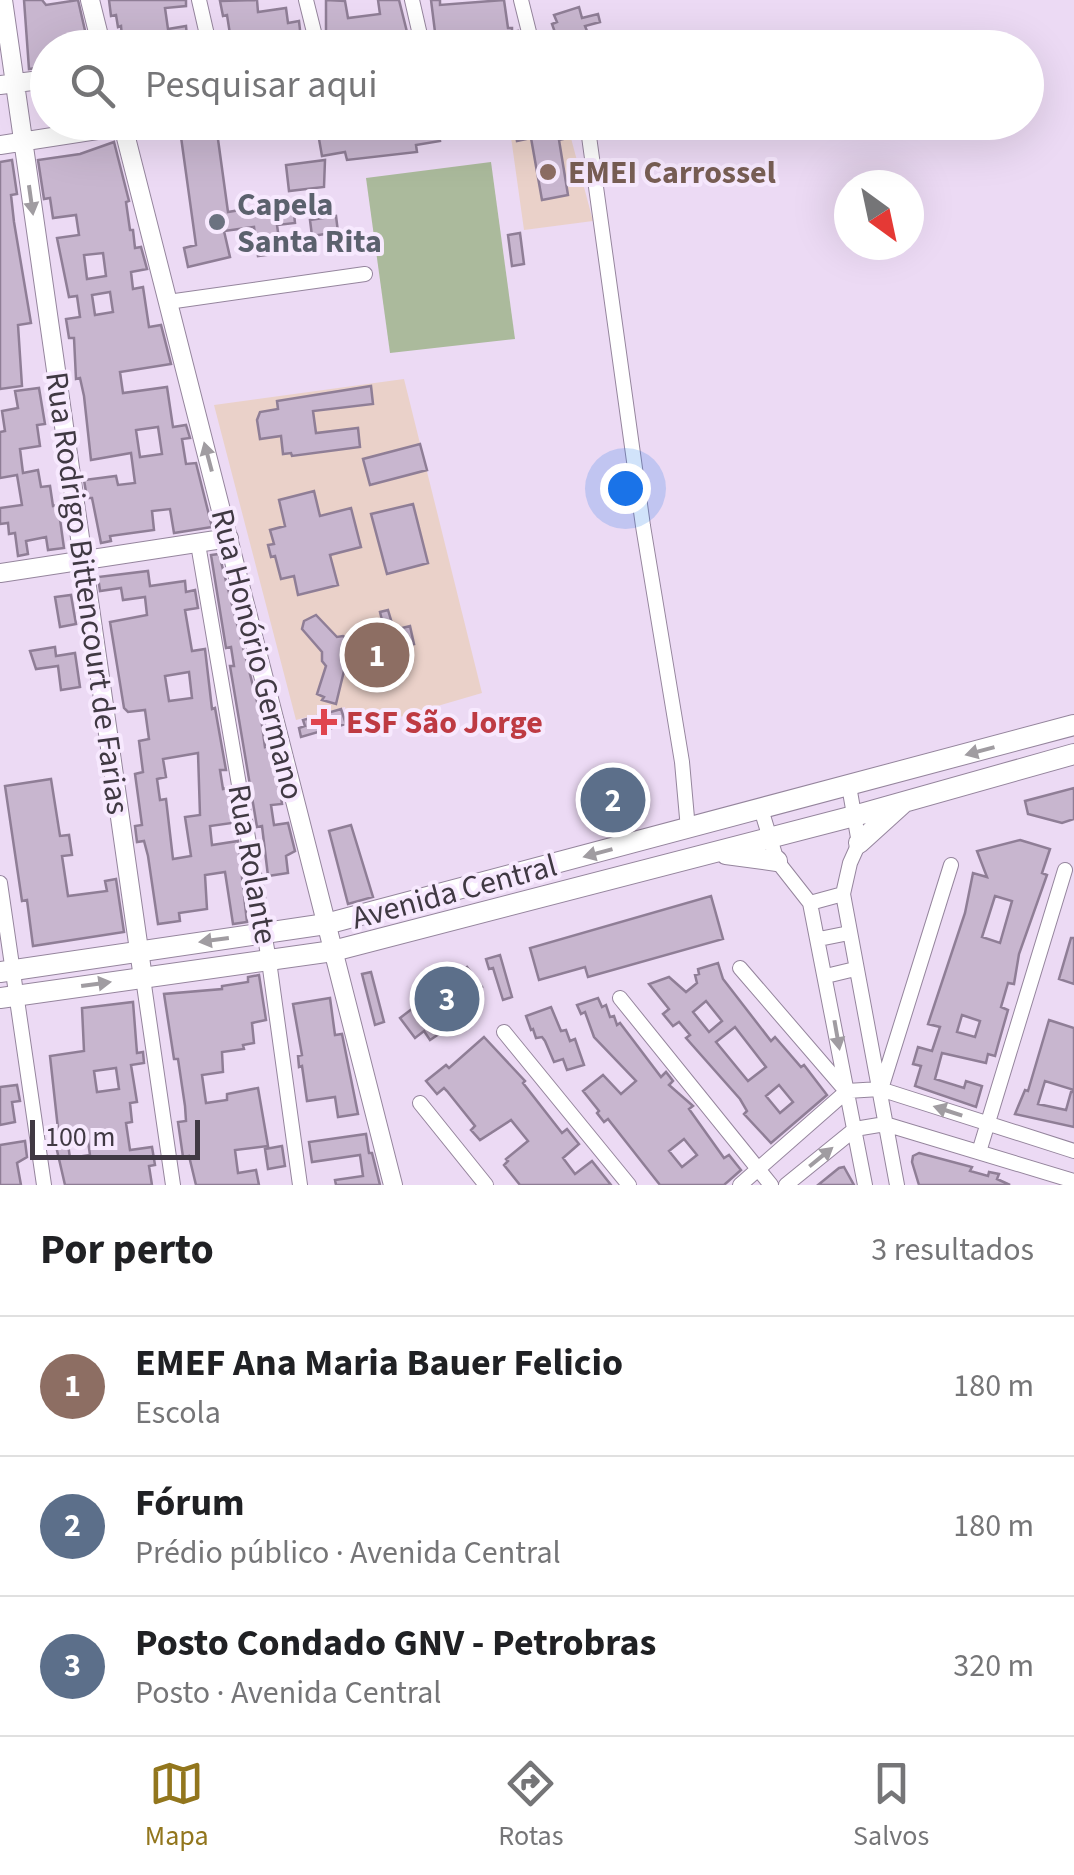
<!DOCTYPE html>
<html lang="pt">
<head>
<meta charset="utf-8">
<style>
  :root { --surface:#fff; --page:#f2f2f2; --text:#202124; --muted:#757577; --line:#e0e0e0; --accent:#92761d }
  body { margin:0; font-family:"Source Sans 3",sans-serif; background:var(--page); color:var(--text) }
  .compass { position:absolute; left:834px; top:170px; width:90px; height:90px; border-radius:50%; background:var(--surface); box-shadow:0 10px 40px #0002; rotate:147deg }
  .scale { position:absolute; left:30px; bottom:25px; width:170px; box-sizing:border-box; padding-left:10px; border:5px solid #403943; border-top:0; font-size:28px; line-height:35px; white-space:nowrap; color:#403943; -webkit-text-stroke:8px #f7e9fe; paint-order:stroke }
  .you { position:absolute; left:625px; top:488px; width:35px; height:35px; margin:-25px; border:8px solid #fff; border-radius:50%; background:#1a73e8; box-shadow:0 0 0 15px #1a73e833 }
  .badge { display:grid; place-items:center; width:65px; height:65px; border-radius:50%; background:var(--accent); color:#fff; font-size:32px; font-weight:700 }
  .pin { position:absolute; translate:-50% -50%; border:5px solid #fff; box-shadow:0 2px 10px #0006 }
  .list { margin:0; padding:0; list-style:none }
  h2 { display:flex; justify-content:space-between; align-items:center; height:130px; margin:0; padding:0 40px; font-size:42px }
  h2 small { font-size:32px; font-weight:400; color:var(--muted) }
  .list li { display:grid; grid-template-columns:65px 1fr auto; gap:30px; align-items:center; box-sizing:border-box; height:140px; padding:0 40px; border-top:2px solid var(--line) }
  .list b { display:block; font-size:38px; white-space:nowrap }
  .list p { margin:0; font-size:32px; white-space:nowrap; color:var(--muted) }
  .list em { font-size:32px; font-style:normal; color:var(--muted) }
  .icon { flex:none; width:55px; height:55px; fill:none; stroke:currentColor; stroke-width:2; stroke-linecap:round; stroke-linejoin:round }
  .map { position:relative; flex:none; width:1074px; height:1185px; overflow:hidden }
  .search { position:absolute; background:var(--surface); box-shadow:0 10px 40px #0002; left:30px; right:30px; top:30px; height:110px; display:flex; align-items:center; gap:25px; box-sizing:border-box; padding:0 35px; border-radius:55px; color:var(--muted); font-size:38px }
  .sheet { height:550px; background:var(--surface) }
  nav { display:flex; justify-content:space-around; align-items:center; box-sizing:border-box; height:140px; border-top:2px solid var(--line); background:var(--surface); font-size:28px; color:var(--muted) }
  nav a { display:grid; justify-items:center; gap:5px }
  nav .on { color:var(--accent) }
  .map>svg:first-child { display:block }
  .education { fill:#ead1c9 }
  .green { fill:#abba9c }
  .building { fill:#c8b6cf; stroke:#8f7e96; stroke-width:2.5; fill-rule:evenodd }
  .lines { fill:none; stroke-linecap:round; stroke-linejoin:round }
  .minor-casing { stroke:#95859d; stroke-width:16 }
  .tertiary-casing { stroke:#95859d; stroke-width:20 }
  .secondary-casing { stroke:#95859d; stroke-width:22 }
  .minor { stroke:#fff; stroke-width:14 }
  .tertiary { stroke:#fff; stroke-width:18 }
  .secondary { stroke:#fff; stroke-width:20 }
  .oneway { fill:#a09ca1 }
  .education-dot { fill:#8d6e63; stroke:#f7e9fe; stroke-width:4 }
  .worship-dot { fill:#6b7280; stroke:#f7e9fe; stroke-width:4 }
  .health-dot { fill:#e0444e; stroke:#f7e9fe; stroke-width:4 }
  .labels { text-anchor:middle; stroke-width:8; stroke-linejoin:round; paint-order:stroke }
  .education-label { font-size:32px; font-weight:bold; fill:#785e54; stroke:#f7e9fe; text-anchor:start }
  .worship-label { font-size:32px; font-weight:bold; fill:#5b616d; stroke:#f7e9fe; text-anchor:start }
  .street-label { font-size:32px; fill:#403943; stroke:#f7e9fe }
  .health-label { font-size:32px; font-weight:bold; fill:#be3a42; stroke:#f7e9fe; text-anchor:start }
</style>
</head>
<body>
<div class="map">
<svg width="1074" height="1185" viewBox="0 0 1074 1185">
  <rect width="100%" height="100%" fill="#ecdaf4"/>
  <!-- education -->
  <path class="education" d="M509,123H567L593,221L524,230Z
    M404,379L482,693L352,731L345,707L296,720L214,405Z"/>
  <!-- green -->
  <path class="green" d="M491,162L515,339L390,353L366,178Z"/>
  <!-- building -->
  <path class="building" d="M24,0H42L46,5L78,0L89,48H48L45,67L29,69Z
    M109,0H186V6L165,8L168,29L186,26L188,48H123L121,26L118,27L116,15L111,16Z
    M257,0L258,12L286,8L288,23L299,21L302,48H220L219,36L230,34L227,15L223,16L220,1Z
    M326,0L345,1L348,18L380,14L378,0H399L411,48H332L330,32H326Z
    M431,0H440V5L504,0L508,28H512V32L518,31L522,48H437Z
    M579,7L582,18L598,14L600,22L585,26L587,31L558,41L552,24L557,22L554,15Z
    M316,122H331L332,132L361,127L360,122H437L440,141L416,145L417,152L347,160L345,152L322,156Z
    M514,122H565L567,132L562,133L563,139L559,140L568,195L542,200L531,138L517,141Z
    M217,132L228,212L240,210L241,215L275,210L274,206L293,204L295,223L277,225L281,253L258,256L254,227L224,231L230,257L188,267L184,248L196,245L181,137Z
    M114,142L129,201L126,202L130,230H133L135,248L141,247L147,269L131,272L133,289L143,287L149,327L161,325L171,364L120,372L123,393L167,387L173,427L186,425L190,438L182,439L186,464L196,463L212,527L174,533L170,509L152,511L154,530L110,536L111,541L101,543L92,498H87L84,480L116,476L118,485L135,483L131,453L91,460L84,396L80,378L76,379L74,338H69L66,319L80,317L77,296L69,297L57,238L79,235L76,215L53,218L50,198L44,199L38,160L80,154ZM103,253L106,276L87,279L84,255ZM110,292L113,312L95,315L92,295ZM158,427L162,454L140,457L136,430Z
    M12,160L17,194L11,195L14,222L31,323L18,325L22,386L0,389V162Z
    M325,160L324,187L289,191L286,165Z
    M336,216L338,232L312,236L310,220Z
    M520,233L524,264L512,266L508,235Z
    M371,386L373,404L313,411L316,433L358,428L360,447L292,456L291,453L283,454L281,436L260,439L257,420L260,412L278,409L277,401Z
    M39,388L45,424L37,425L40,446L20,449L23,473L38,470L41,487L50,486L53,506L58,505L64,548L48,550L46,537L26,541L28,554L18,556L15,533L9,534L8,523L0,524V508L22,505L17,475L0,478V432L5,431L2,411L18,408L15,391Z
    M420,444L427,470L370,485L363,459Z
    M314,491L320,516L351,508L361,547L330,555L338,585L298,595L294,576L281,579L275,556L271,557L268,545L274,544L270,530L285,526L279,500Z
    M413,504L428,563L387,574L371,514Z
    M219,554L261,717L265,747L268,746L280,791L282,804L271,805L274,825L288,823L295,851L286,856L288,873L268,876L262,826L257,827L230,666H234L231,647L226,648L211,555Z
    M148,571L150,586L185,581L186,592L195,590L198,608L185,610L192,651L205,649L212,709L215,708L226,770H220L223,789L229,788L232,809V823L210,826L212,845L238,841L247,922L233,924L225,872L205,875L207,909L179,913L180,921L158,924L148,856L144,841L137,842L135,826L142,825L135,774L143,772L139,741L149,739L145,710L128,712L124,708L110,622L147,615L145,597L123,600L121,588L100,591L98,577ZM189,672L192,698L169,701L165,676ZM198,753L200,815L185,817L191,856L173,859L166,799L160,800L157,779L166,777L163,759Z
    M71,595L76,624L60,627L55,597Z
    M388,610L394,630L410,626L414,644L356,660L352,668L344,671L336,704L322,700L324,697L317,694L326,666L322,661V652L302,629L304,621L316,615L337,637L343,636L353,642L385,633L380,612Z
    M55,647L56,656L75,653L80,687L61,690L58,666L36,669L30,651Z
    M341,709L346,724L301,737L299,728L305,726L303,720Z
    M51,779L60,836L69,835L72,855L62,856L68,896L107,891L105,881L116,879L124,932L33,946L27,900L22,901L5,786Z
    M1074,788V819L1062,823L1028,814L1025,801Z
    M351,825L373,897L348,904L329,831Z
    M1020,840L1050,849L1042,873L1047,875L1019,954L1014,984L1008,983L1001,1007L1008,1010L998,1045L995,1056L988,1054L986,1063L942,1053L935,1079L964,1088L966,1081L982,1086L976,1107L915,1086L921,1066L913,1064L918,1047L932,1051L940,1027L928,1024L965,913L973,873L987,877L977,851ZM995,896L1012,901L1000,943L982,937ZM962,1015L980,1021L975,1037L957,1032Z
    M711,896L723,939L588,977L585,967L539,980L530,948Z
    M1071,938H1074V984L1059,979Z
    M500,955L512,997L503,1000L493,968L489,969L486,959Z
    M718,963L723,979L771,1041L775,1037L801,1067L804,1065L827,1095L771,1143L744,1114L747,1111L740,1099L686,1038L690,1035L679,1022L673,1026L663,1014L669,1009L649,984L669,977L686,992L697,983L695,975L699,974L698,969ZM706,1001L722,1021L709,1032L693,1012ZM735,1027L766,1067L748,1081L716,1042ZM779,1085L793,1102L780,1113L766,1096Z
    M467,967L482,987L473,994L482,1005L430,1040L424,1031L415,1038L400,1018Z
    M371,972L384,1022L375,1025L362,974Z
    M259,975L266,1020L252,1023L254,1043L243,1045L244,1049L222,1052L223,1072L202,1075L206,1103L227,1100V1094L258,1088L268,1146L235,1150L238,1173L256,1170L259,1185H196L189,1156L183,1157L178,1122L186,1121L185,1106L178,1059H174L164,994L222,989V986L248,982V977Z
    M330,998L335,1035L342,1034L358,1114L338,1117L335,1097L307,1101L302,1066L299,1067L298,1056L302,1055L293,1004Z
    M598,998L602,1007L606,1005L610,1017L614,1016L617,1025L620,1023L661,1077L666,1072L673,1081L669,1085L693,1106L689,1109L724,1158L729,1155L741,1170L724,1185H660L608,1119L604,1122L597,1113L599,1111L583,1091L603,1075L621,1094L636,1081L594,1037L585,1012L581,1014L577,1005ZM684,1139L697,1155L682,1167L669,1151Z
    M133,1002L137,1053L143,1052L144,1063L131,1065L137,1102L130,1103L132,1122L126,1123L130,1150L152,1147L155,1165L149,1166L152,1185H65L56,1146L68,1144L70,1158L90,1155L87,1134L59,1138L50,1056L84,1051L82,1008ZM116,1068L119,1089L97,1092L94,1071Z
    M551,1007L561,1031L566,1030L570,1041L575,1039L584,1065L567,1070L563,1059L554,1062L545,1041L542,1037L536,1038L533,1029L531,1030L526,1016Z
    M1049,1020L1074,1028V1090L1045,1081L1038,1104L1066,1110L1071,1092H1074V1127L1015,1114L1025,1090L1028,1091Z
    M484,1037L525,1081L523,1083L562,1133L567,1129L579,1144L563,1158L575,1174L592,1161L611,1185H520L504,1165L508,1161L506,1159L528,1141L511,1120L480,1140L471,1130L475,1126L447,1091L444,1088L437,1094L426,1081L446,1065L449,1068Z
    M17,1085L20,1101L12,1102L15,1122L0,1125V1087Z
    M366,1134L369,1153H372L380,1185H336L335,1180L363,1176L360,1155L312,1162L309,1142Z
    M25,1141L27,1157L17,1163L21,1185H0V1145Z
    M282,1146L285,1166L268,1169L265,1149Z
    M919,1153L972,1167L970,1171L988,1176L989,1172L999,1174L997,1179L1010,1185H919L912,1162L913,1156Z
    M844,1167L854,1185H818L839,1168Z"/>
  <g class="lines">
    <!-- minor casing -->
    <g class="minor-casing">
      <path id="minor" d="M199,0L210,48
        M306,0L318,48
        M412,0L423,48
        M521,0L533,48
        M624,48L639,44
        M587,122L643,526L682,762L688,829
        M123,126L145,122
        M168,302L365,274
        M198,544L269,961L300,1185
        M849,786L859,843L850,863L843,894L897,1185
        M761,809L777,861L810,903L865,1185
        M0,883L44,1185
        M810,903L843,894
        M819,939L849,933
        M740,968L846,1091
        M826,976L855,969
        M143,978L173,1185
        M620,998L771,1185
        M504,1032L629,1185
        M881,1089L951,865
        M420,1103L486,1185
        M979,1152L1065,870
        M740,1185L847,1091L880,1089L1074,1151
        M786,1185L855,1129L885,1124L1074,1181"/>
    </g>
    <!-- tertiary casing -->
    <g class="tertiary-casing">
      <path id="tertiary" d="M3,0L143,978
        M90,0L102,48
        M0,85L48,79
        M122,122L393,1185
        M0,145L123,126
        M0,573L229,538"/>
    </g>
    <!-- secondary casing -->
    <g class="secondary-casing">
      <path id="secondary" d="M859,843L902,804
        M726,854L777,861
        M0,972L326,924L1074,725
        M0,998L333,951L854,816L1074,754"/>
    </g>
    <!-- minor -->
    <use href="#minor" class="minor"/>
    <!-- tertiary -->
    <use href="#tertiary" class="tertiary"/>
    <!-- secondary -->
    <use href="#secondary" class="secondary"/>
  </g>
  <!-- one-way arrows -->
  <defs><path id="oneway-solid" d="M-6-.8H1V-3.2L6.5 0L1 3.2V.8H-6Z" transform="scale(2.5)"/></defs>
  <g class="oneway">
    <use href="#oneway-solid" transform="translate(31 200) rotate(82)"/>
    <use href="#oneway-solid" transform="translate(208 457) rotate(-105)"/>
    <use href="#oneway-solid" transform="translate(980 751) rotate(165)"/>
    <use href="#oneway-solid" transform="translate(598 853) rotate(165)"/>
    <use href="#oneway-solid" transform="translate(214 940) rotate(172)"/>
    <use href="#oneway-solid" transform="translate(96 984) rotate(-8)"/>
    <use href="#oneway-solid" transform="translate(837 1035) rotate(80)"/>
    <use href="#oneway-solid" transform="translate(948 1111) rotate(-162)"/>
    <use href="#oneway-solid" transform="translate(821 1157) rotate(-39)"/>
  </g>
  <!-- markers -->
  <circle class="education-dot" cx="548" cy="172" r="10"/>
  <circle class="worship-dot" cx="217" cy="222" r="10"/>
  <path class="health-dot" d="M319 707h10v10h10v10h-10v10h-10v-10h-10v-10h10z"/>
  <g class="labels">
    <!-- education labels -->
    <g class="education-label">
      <text x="568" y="183">EMEI Carrossel</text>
    </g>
    <!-- worship labels -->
    <g class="worship-label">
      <text x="237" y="215">Capela<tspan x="237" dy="37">Santa Rita</tspan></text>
    </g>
    <!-- street labels -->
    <g class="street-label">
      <text transform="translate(88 593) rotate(82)" y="11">Rua Rodrigo Bittencourt de Farias</text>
      <text transform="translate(258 654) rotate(76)" y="11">Rua Honório Germano</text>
      <text transform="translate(253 864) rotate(80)" y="11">Rua Rolante</text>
      <text transform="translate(454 891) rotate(-15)" y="11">Avenida Central</text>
    </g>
    <!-- health labels -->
    <g class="health-label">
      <text x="346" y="733">ESF São Jorge</text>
    </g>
  </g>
</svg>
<svg class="compass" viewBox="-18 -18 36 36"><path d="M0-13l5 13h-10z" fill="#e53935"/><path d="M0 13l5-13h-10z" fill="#757577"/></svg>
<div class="scale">100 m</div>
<div class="you"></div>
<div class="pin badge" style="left:377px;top:655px;background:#8d6e63">1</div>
<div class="pin badge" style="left:613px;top:800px;background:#5c6f8a">2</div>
<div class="pin badge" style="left:447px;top:999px;background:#5c6f8a">3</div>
<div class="search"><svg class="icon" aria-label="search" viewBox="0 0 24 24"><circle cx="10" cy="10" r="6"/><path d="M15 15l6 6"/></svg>Pesquisar aqui</div>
</div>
<section class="sheet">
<h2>Por perto<small>3 resultados</small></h2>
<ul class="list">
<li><span class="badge" style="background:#8d6e63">1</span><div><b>EMEF Ana Maria Bauer Felicio</b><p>Escola</p></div><em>180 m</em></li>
<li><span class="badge" style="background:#5c6f8a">2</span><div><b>Fórum</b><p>Prédio público · Avenida Central</p></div><em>180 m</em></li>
<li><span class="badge" style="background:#5c6f8a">3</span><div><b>Posto Condado GNV - Petrobras</b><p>Posto · Avenida Central</p></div><em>320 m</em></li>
</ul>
</section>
<nav>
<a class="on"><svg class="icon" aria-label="map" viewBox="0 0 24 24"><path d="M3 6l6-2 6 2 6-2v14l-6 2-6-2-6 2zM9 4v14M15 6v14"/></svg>Mapa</a>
<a><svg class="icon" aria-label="directions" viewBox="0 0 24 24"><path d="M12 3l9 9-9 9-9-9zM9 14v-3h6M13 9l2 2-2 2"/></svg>Rotas</a>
<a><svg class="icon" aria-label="saved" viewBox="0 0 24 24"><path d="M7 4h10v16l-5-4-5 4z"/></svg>Salvos</a>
</nav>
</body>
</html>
